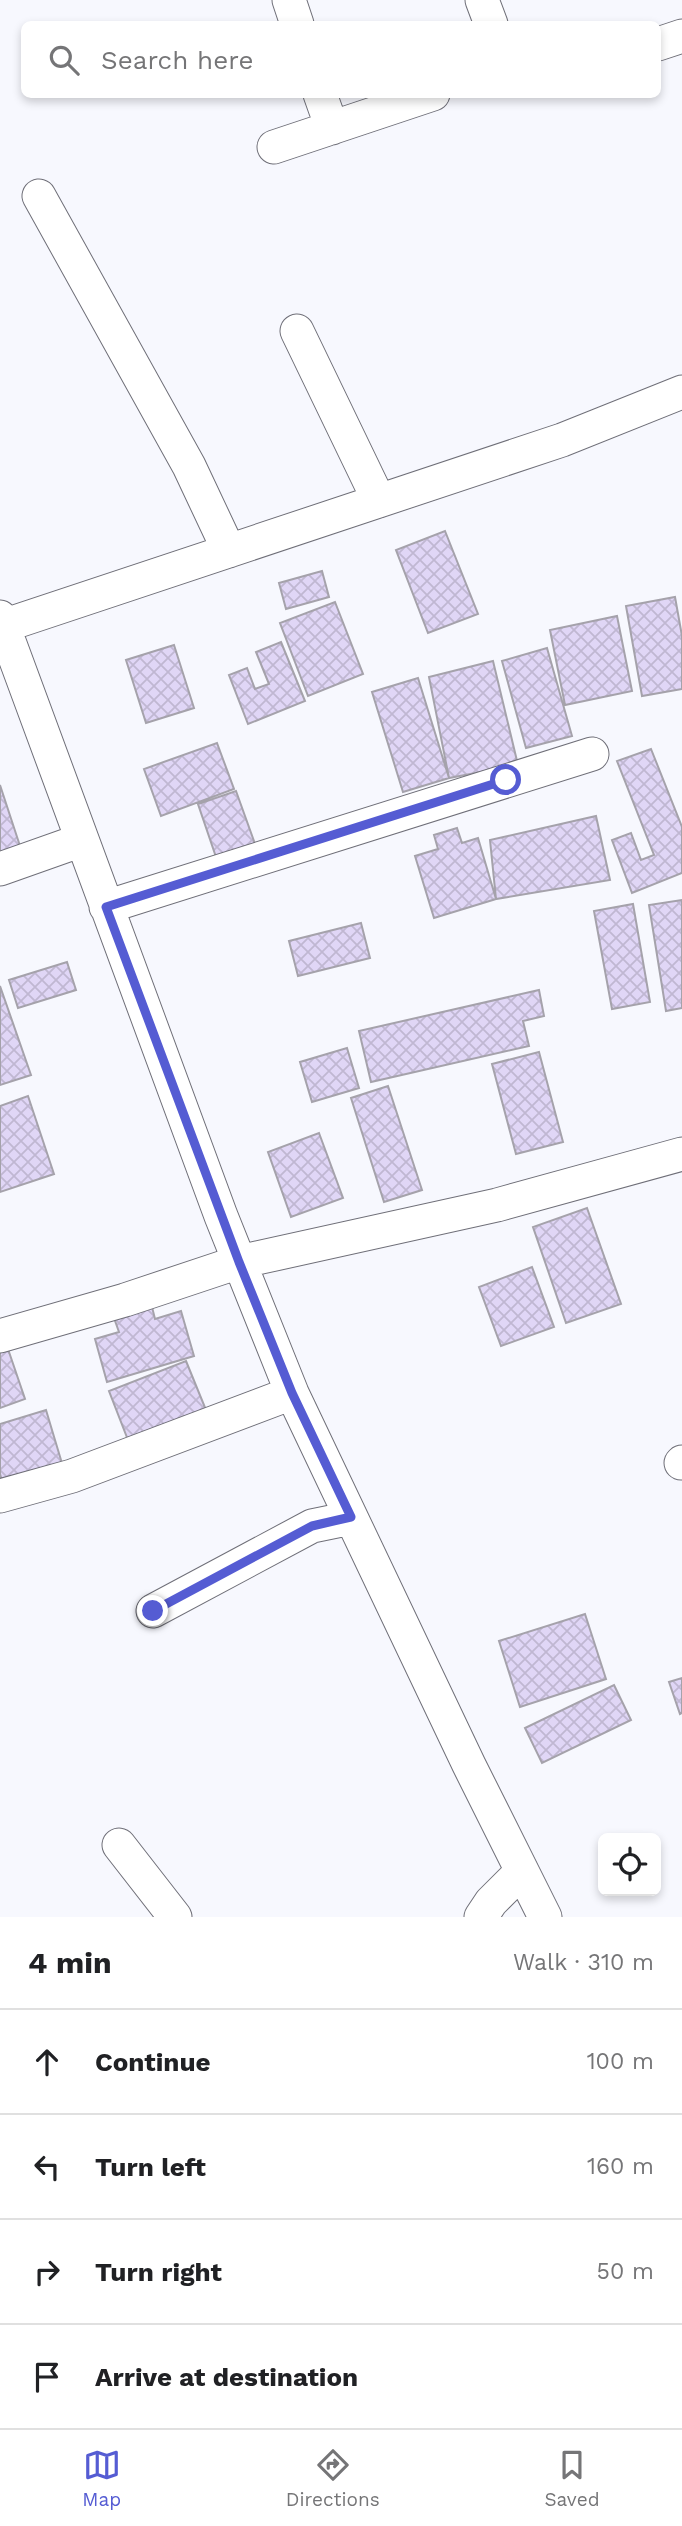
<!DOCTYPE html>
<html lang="en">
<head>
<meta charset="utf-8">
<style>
  :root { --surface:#fff; --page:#f2f2f2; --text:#202124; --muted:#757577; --line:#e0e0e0; --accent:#555cd3 }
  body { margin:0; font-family:"Work Sans",sans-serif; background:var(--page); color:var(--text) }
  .controls { position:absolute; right:21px; bottom:21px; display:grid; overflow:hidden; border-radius:10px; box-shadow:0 4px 10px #0003 }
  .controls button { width:63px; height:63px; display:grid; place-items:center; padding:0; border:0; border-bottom:2px solid var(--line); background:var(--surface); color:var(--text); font:35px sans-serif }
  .stop { position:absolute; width:21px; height:21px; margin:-16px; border:5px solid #555cd3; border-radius:50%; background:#fff }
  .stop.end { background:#555cd3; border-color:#fff; box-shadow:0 2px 7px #0008 }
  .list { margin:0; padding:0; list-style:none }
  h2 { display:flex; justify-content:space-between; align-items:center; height:91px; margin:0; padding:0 28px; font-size:30px }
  h2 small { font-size:23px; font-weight:400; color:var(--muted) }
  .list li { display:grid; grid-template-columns:46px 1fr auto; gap:21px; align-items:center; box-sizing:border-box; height:105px; padding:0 28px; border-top:2px solid var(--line) }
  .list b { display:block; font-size:26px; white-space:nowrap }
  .list em { font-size:23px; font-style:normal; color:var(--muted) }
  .icon { flex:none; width:38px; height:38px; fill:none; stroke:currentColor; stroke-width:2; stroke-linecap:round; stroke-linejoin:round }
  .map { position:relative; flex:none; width:682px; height:1917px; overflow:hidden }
  .search { position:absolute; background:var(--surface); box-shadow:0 4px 10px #0003; left:21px; right:21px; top:21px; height:77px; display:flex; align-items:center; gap:18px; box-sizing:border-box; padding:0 24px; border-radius:10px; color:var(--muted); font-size:26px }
  .sheet { height:511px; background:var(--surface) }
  nav { display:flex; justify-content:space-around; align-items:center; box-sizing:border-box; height:98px; border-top:2px solid var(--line); background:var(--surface); font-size:19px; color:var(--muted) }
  nav a { display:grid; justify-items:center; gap:4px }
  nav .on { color:var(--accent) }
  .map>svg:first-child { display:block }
  .building { fill:url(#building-cross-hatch); stroke:#a5a2ab; stroke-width:2 }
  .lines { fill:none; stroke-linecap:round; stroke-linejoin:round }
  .minor-casing { stroke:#6f6f78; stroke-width:35 }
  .minor { stroke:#fff; stroke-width:33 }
  .route { stroke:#555cd3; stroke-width:9 }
</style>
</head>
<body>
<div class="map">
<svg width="682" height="1917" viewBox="0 0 682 1917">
  <defs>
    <pattern id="building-cross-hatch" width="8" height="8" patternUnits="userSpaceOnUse" patternTransform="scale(1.75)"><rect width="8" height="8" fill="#e0d6f6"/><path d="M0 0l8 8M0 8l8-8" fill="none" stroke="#c0b7d2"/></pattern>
  </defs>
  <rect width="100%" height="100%" fill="#f7f8fe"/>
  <!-- building -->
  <path class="building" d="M445,531L478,614L428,633L396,550Z
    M322,571L329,597L286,609L279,583Z
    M675,597L682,636V689L642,696L626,606Z
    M335,602L363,674L308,696L280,623Z
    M617,616L632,691L565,705L550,630Z
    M281,642L305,701L248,724L229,675L247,668L255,689L269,684L256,652Z
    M174,645L194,708L146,723L126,660Z
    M547,648L572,736L526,748L502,661Z
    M493,661L518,765L449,778L429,677Z
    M418,678L449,778L403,792L372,692Z
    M217,743L234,789L161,816L144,769Z
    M651,749L682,827V873L632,893L612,840L631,833L641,860L654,855L617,761Z
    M0,785L21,849L0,856Z
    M236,791L255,844L216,857L198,804Z
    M596,816L610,880L496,899L490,840Z
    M457,828L462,843L478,838L496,899L434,918L415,856L438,849L434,835Z
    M682,900V1008L666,1011L649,905Z
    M633,904L650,1002L612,1009L594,911Z
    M361,923L370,958L298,976L289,941Z
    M67,962L76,990L18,1008L9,980Z
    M0,986L31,1075L0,1085Z
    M539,990L544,1016L523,1021L529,1046L371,1082L359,1031Z
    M347,1048L359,1088L312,1102L300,1062Z
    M539,1052L563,1142L516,1154L492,1064Z
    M388,1086L422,1190L384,1202L351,1098Z
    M28,1096L54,1174L0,1192V1106Z
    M319,1133L343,1198L291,1217L268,1152Z
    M587,1208L621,1304L566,1323L533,1227Z
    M532,1267L554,1327L501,1346L479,1287Z
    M152,1307L155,1319L181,1311L194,1356L107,1382L95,1339L119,1332L114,1318Z
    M8,1349L25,1399L0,1408V1351Z
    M186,1361L206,1410L128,1440L109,1391Z
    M46,1410L64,1470L4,1488L0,1474V1424Z
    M585,1614L606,1679L520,1707L499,1641Z
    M682,1678V1713L680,1714L669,1682Z
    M614,1685L631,1720L542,1763L525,1728Z"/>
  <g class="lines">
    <!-- minor casing -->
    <g class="minor-casing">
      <path id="minor" d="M289,0L297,24
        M482,0L491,24
        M658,44L682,36
        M320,94L332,128
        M274,147L433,94
        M39,196L189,466L229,551
        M297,331L379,501
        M0,617L221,1216L292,1393L469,1765L545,1917
        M0,627L562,440L682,392
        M0,869L82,840
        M106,907L592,754
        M0,1336L125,1300L239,1262L497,1205L682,1154
        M681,1463L682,1462
        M0,1496L72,1476L292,1393
        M153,1611L312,1526L351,1518
        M119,1845L175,1917
        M481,1917L491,1902L522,1871"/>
    </g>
    <!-- minor -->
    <use href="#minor" class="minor"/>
  </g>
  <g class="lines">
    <!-- route -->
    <path class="route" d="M153,1611L312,1526L351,1517L292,1393L239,1262L106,907L506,780"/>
  </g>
</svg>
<div class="controls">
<button><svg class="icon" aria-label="locate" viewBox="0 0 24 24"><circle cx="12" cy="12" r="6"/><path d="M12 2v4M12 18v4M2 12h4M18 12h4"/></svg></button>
</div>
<div class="stop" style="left:506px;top:780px"></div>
<div class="stop end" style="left:153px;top:1611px"></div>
<div class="search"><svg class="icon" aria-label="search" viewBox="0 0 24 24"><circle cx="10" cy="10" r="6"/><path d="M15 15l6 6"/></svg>Search here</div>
</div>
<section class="sheet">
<h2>4 min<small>Walk · 310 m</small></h2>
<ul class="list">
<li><svg class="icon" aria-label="ahead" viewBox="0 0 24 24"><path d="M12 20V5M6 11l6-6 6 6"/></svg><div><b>Continue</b></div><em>100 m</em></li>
<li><svg class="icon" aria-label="left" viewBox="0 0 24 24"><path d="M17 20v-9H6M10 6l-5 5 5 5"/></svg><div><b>Turn left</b></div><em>160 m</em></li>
<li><svg class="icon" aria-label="right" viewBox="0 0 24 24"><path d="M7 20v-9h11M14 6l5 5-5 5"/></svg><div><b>Turn right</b></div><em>50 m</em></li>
<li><svg class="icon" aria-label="arrive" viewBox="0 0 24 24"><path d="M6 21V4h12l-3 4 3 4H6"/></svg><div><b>Arrive at destination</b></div></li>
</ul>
</section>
<nav>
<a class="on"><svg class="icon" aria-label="map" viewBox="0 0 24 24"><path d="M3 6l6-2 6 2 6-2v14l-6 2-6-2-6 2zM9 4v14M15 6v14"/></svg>Map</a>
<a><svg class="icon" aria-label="directions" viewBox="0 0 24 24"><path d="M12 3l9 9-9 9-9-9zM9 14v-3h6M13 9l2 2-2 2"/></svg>Directions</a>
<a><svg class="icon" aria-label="saved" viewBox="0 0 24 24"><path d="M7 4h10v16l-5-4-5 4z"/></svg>Saved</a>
</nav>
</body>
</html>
